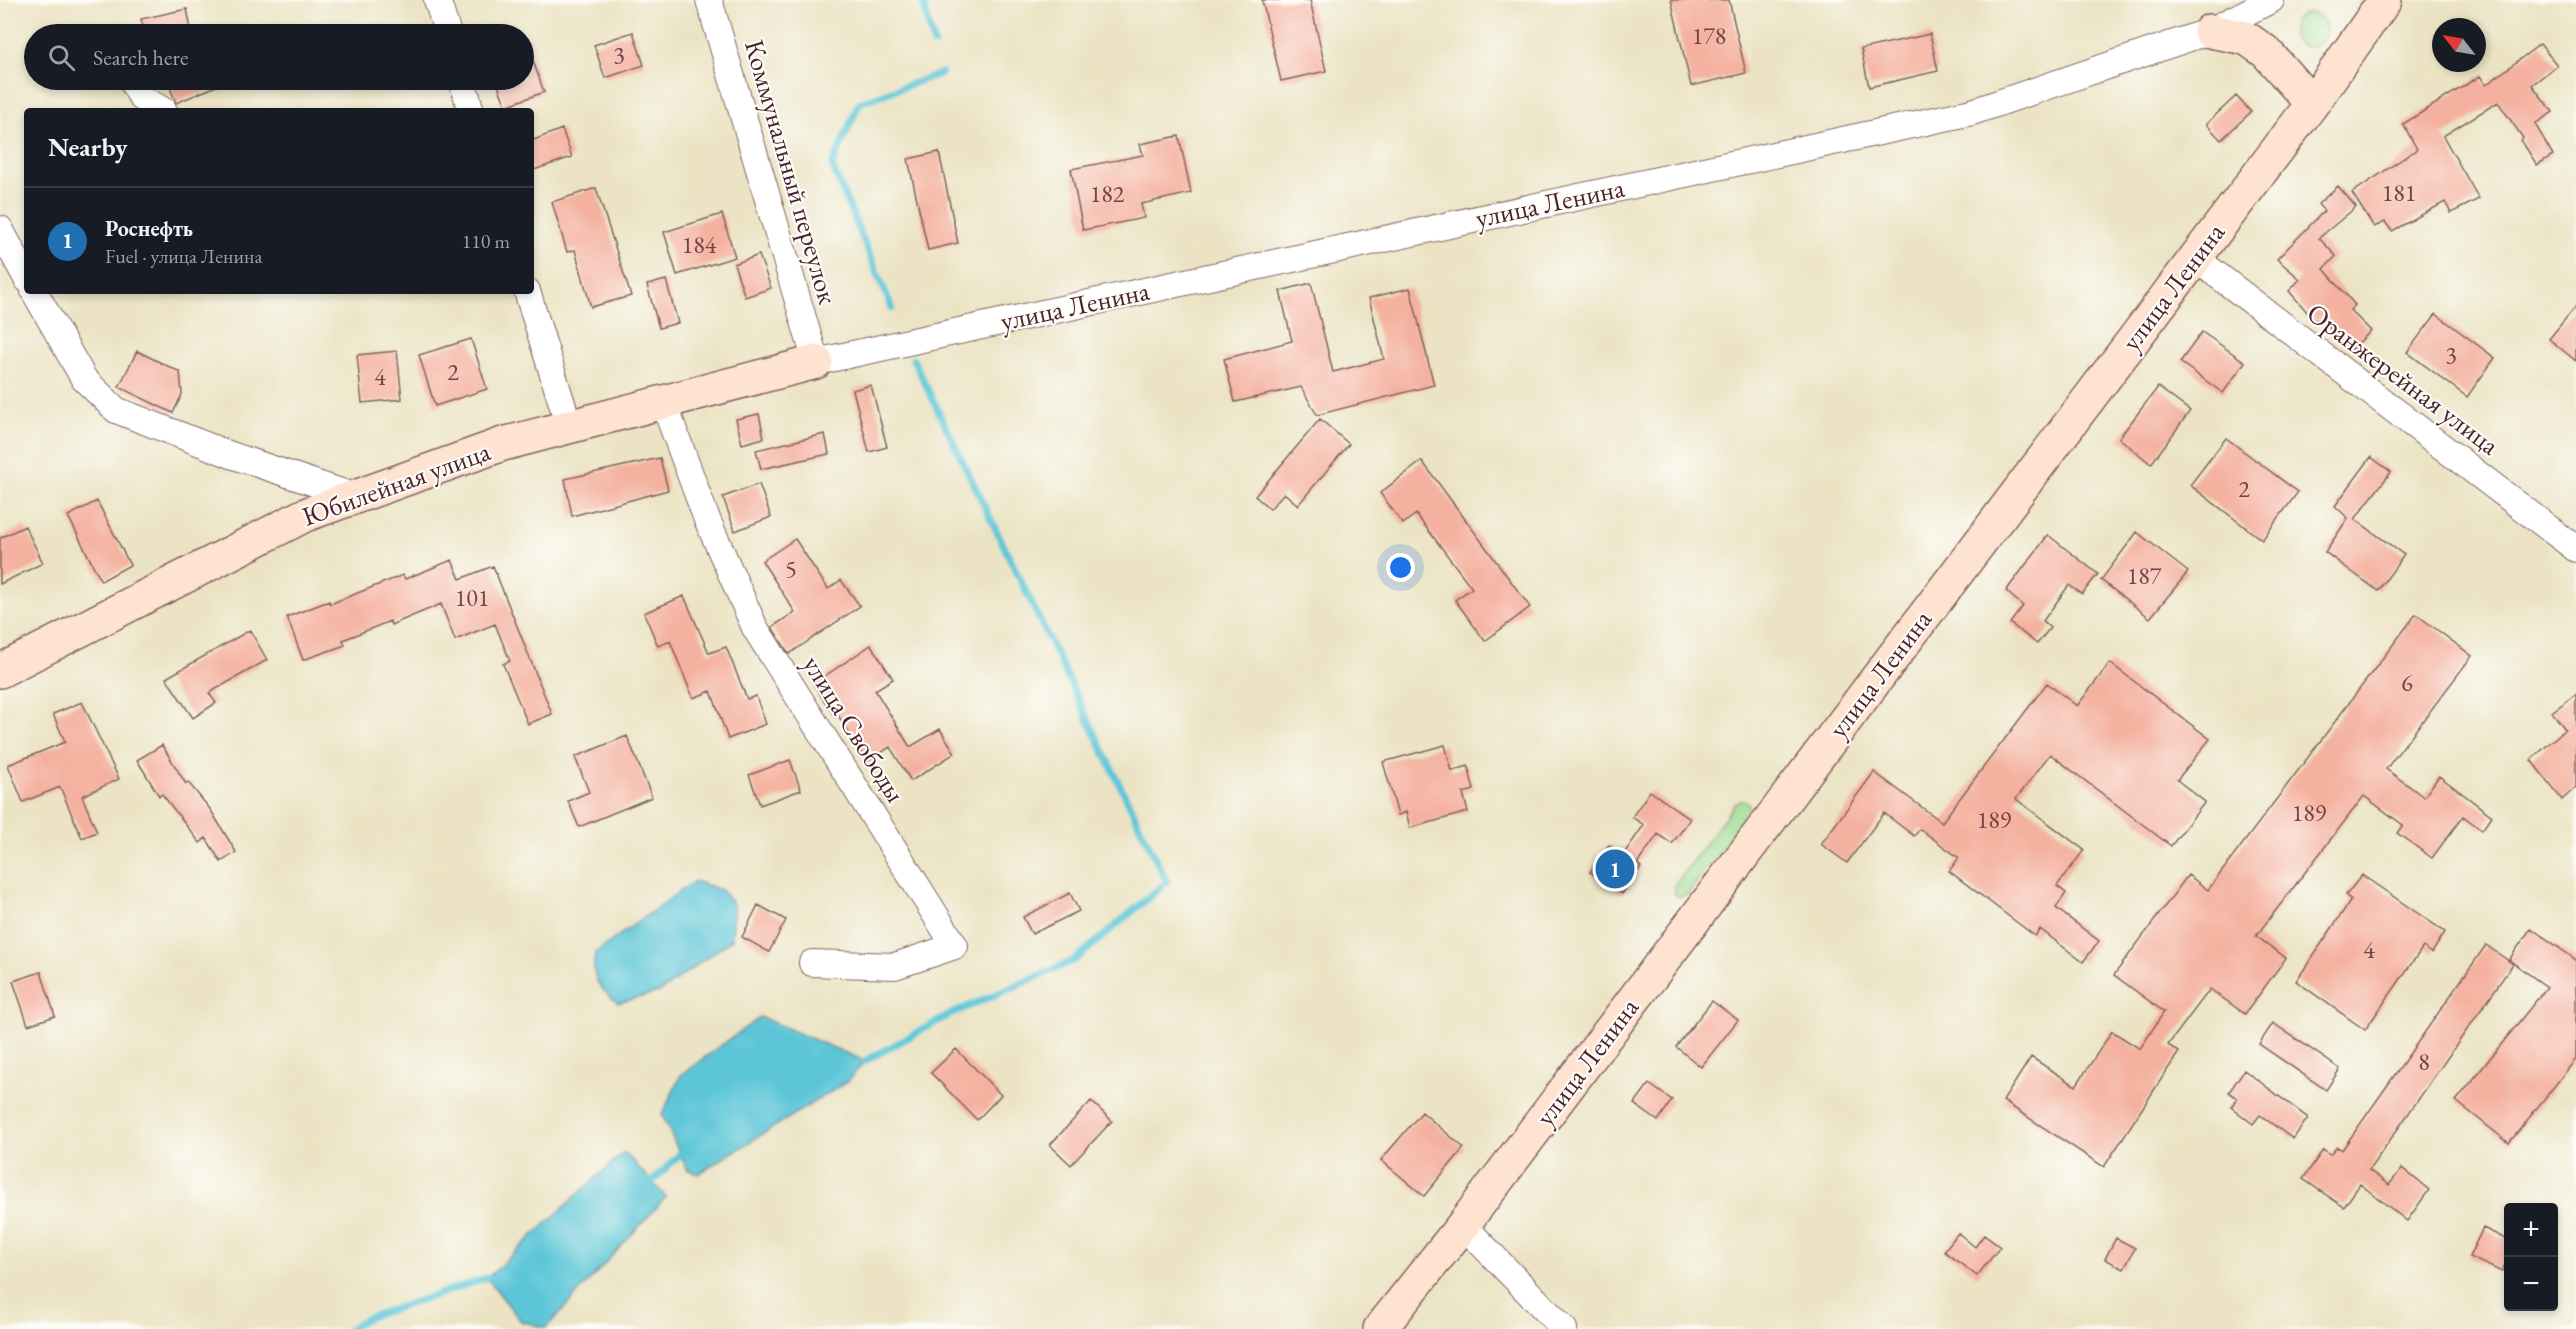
<!DOCTYPE html>
<html lang="en">
<head>
<meta charset="utf-8">
<style>
  :root { --surface:#171b24; --page:#242831; --text:#f1f3f6; --muted:#9ea1a6; --line:#363941; --accent:#1f6fb2 }
  body { margin:0; font-family:"EB Garamond",serif; background:var(--page); color:var(--text) }
  .controls { position:absolute; right:18px; bottom:18px; display:grid; overflow:hidden; border-radius:6px; box-shadow:0 3px 9px #0003 }
  .controls button { width:54px; height:54px; display:grid; place-items:center; padding:0; border:0; border-bottom:2px solid var(--line); background:var(--surface); color:var(--text); font:30px sans-serif }
  .compass { position:absolute; left:2432px; top:18px; width:54px; height:54px; border-radius:50%; background:var(--surface); box-shadow:0 3px 9px #0003; rotate:301deg }
  .you { position:absolute; left:1401px; top:568px; width:21px; height:21px; margin:-15px; border:4px solid #fff; border-radius:50%; background:#1a73e8; box-shadow:0 0 0 9px #1a73e833 }
  .badge { display:grid; place-items:center; width:39px; height:39px; border-radius:50%; background:var(--accent); color:#fff; font-size:20px; font-weight:700 }
  .pin { position:absolute; translate:-50% -50%; border:3px solid #fff; box-shadow:0 2px 6px #0006 }
  .list { margin:0; padding:0; list-style:none }
  h2 { display:flex; justify-content:space-between; align-items:center; height:78px; margin:0; padding:0 24px; font-size:26px }
  h2 small { font-size:20px; font-weight:400; color:var(--muted) }
  .list li { display:grid; grid-template-columns:39px 1fr auto; gap:18px; align-items:center; box-sizing:border-box; height:108px; padding:0 24px; border-top:2px solid var(--line) }
  .list b { display:block; font-size:22px; white-space:nowrap }
  .list p { margin:0; font-size:20px; white-space:nowrap; color:var(--muted) }
  .list em { font-size:20px; font-style:normal; color:var(--muted) }
  .icon { flex:none; width:33px; height:33px; fill:none; stroke:currentColor; stroke-width:2; stroke-linecap:round; stroke-linejoin:round }
  .map { position:relative; flex:none; width:2576px; height:1329px; overflow:hidden }
  .search { position:absolute; background:var(--surface); box-shadow:0 3px 9px #0003; left:24px; top:24px; width:510px; height:66px; display:flex; align-items:center; gap:15px; box-sizing:border-box; padding:0 21px; border-radius:33px; color:var(--muted); font-size:22px }
  .panel { position:absolute; background:var(--surface); box-shadow:0 3px 9px #0003; left:24px; top:108px; width:510px; height:186px; border-radius:6px }
  .map>svg:first-child { display:block }
  .green { fill:#9ddb90; stroke:#747d5e; stroke-width:1.5 }
  .water { fill:#5cc6d8; stroke:#537282; stroke-width:1.5 }
  .lines { fill:none; stroke-linecap:round; stroke-linejoin:round }
  .stream { stroke:#5cc6d8; stroke-width:7 }
  .building { fill:#f4b19f }
  .street-casing { stroke:#826460; stroke-width:28 }
  .secondary-casing { stroke:#826460; stroke-width:36 }
  .street { stroke:#fff; stroke-width:26 }
  .secondary { stroke:#fee3d1; stroke-width:33 }
  .labels { text-anchor:middle; stroke-width:4.5; stroke-linejoin:round; paint-order:stroke }
  .number-label { font-size:24px; fill:#744448 }
  .street-label { font-size:27px; fill:#4a1f2b; stroke:#fdfcf7 }
</style>
</head>
<body>
<div class="map">
<svg width="2576" height="1329" viewBox="0 0 2576 1329">
  <rect width="100%" height="100%" fill="#fdfcf7"/>
  <filter id="ink" filterUnits="userSpaceOnUse"><feTurbulence type="fractalNoise" baseFrequency=".0167" numOctaves="2"/><feDisplacementMap in="SourceGraphic" scale="12" xChannelSelector="R" yChannelSelector="G"/><feConvolveMatrix kernelMatrix="1 2 1 2 8 2 1 2 1" color-interpolation-filters="sRGB"/></filter>
  <filter id="wash" filterUnits="userSpaceOnUse"><feTurbulence type="fractalNoise" baseFrequency=".008" numOctaves="4" result="noise"/><feDisplacementMap in="SourceGraphic" scale="24" xChannelSelector="R" yChannelSelector="G"/><feGaussianBlur stdDeviation="1.35" result="paint"/><feColorMatrix in="noise" values="0 0 0 0 0 0 0 0 0 0 0 0 0 0 0 0 0 1.4 0 .05"/><feComposite in="paint" operator="in"/></filter>
  <g filter="url(#wash)">
    <rect width="100%" height="100%" fill="#ebe3c3"/>
    <!-- green -->
    <path class="green" d="M2292 30a17 17 0 1 1 34 0a17 17 0 1 1-34 0Z
      M1743,800L1749,804L1750,811L1687,895L1679,897L1674,893V886L1736,802Z"/>
    <!-- water -->
    <path class="water" d="M694,881L721,890L734,905L732,939L660,992L618,1003C598,988 591,979 595,953Z
      M760,1017L865,1061L848,1081L698,1174L687,1169L662,1115L681,1075Z
      M624,1152L666,1197L546,1328L521,1321L487,1278Z"/>
    <g class="lines">
      <!-- stream -->
      <path class="stream" d="M922,0L934,44
        M892,308L832,166L859,103L942,73
        M865,1061L951,1014L1075,960L1167,882L913,359
        M652,1182L680,1154
        M350,1329L367,1318L487,1278"/>
    </g>
    <g id="blocks">
      <!-- building -->
      <path class="building" d="M1262,0H1310L1326,71L1281,81Z
        M1671,0H1729L1746,73L1691,86Z
        M187,9L192,34H145L141,19Z
        M633,32L644,65L605,78L594,45Z
        M1930,34L1938,71L1869,87L1861,49Z
        M526,41L544,92L506,106L496,80H524V42Z
        M2540,44L2557,65L2532,85L2553,112L2535,124L2553,155L2537,165L2521,140L2523,138L2498,102L2443,136L2479,199L2451,213L2445,202L2392,231L2385,222L2374,227L2352,193L2417,149L2403,124L2480,76L2486,85Z
        M167,80H231L176,103Z
        M2236,96L2251,112L2221,140L2206,124Z
        M562,129L572,157L531,171V141Z
        M1179,136L1191,193L1141,204L1144,218L1083,230L1071,169L1143,155L1140,144Z
        M939,152L958,243L928,250L908,159Z
        M2338,186L2356,207L2319,238L2336,256L2324,269L2355,305L2350,310L2371,331L2351,350L2321,319L2314,320L2289,291L2300,279L2277,259L2324,211L2318,204Z
        M596,188L631,296L591,307L575,250L567,252L552,202Z
        M722,214L735,257L677,275L664,232Z
        M759,255L771,288L745,297L734,264Z
        M666,280L678,323L659,328L647,285Z
        M1311,283L1333,372L1384,359L1369,298L1410,288L1434,385L1317,415L1301,387L1235,402L1224,359L1292,341L1280,291Z
        M2576,306V361L2549,339Z
        M2436,314L2495,358L2467,397L2407,352Z
        M2202,332L2245,362L2223,393L2180,362Z
        M471,339L487,389L435,406L419,355Z
        M137,351L180,372L182,394L173,413L119,387Z
        M397,351L402,399L362,403L357,355Z
        M871,385L887,447L869,452L853,390Z
        M2158,387L2190,411L2151,464L2119,438Z
        M759,414L764,438L742,444L736,419Z
        M1320,419L1349,444L1298,505L1284,493L1270,509L1255,496Z
        M825,434L829,454L761,469L756,450Z
        M2226,438L2298,492L2262,540L2190,485Z
        M2371,457L2391,472L2355,519L2404,555L2378,591L2325,552L2348,518L2335,506Z
        M660,458L668,490L572,516L565,479Z
        M1422,461L1530,607L1485,641L1455,600L1472,588L1416,514L1403,524L1380,493Z
        M759,484L771,517L735,531L723,497Z
        M97,501L130,565L101,581L68,516Z
        M25,526L43,563L0,584V538Z
        M2137,532L2188,572L2150,618L2101,580Z
        M2048,535L2098,574L2082,594L2069,585L2043,621L2050,628L2037,644L2010,623L2023,606L2006,591Z
        M795,539L828,589L841,580L860,606L789,654L772,627L795,612L762,561Z
        M452,560L460,579L493,566L552,714L528,724L503,664L510,661L495,624L455,640L441,604L391,625L390,621L343,640L345,645L303,660L287,617L329,601L330,604L403,575L405,579Z
        M684,596L709,653L726,647L747,699L756,696L766,724L728,739L711,691L693,698L670,641L658,646L644,613Z
        M2416,614L2472,656L2386,769L2424,797L2439,776L2492,816L2482,830L2463,816L2432,858L2397,833L2403,825L2364,796L2256,936L2286,958L2245,1014L2210,989L2168,1045L2179,1052L2104,1167L2003,1101L2031,1057L2076,1086L2112,1031L2140,1049L2164,1012L2114,975L2188,875L2208,890Z
        M250,630L267,660L209,693L216,703L193,718L166,678Z
        M871,645L893,679L875,690L910,747L940,729L955,753L911,781L890,747L867,762L838,715L835,717L813,684Z
        M2110,663L2210,739L2177,780L2205,802L2171,846L2050,754L2016,799L2084,850L2057,886L2066,893L2056,908L2099,941L2083,962L2040,929L2035,936L1949,871L1959,858L1920,829L1914,836L1884,813L1847,863L1821,844L1874,772L1942,822L2047,683L2077,706Z
        M2576,694V787L2562,800L2531,760L2565,729L2552,712Z
        M82,702L119,779L82,796L97,832L82,838L60,787L23,802L8,765L65,742L53,714Z
        M627,736L652,797L579,827L568,801L589,792L575,757Z
        M162,745L186,784L188,782L210,809L236,852L221,862L206,838L200,843L162,794L159,796L137,760Z
        M1445,745L1452,771L1468,766L1474,790L1463,793L1468,812L1410,828L1406,812L1398,815L1383,762Z
        M790,760L801,790L760,805L749,775Z
        M1650,791L1690,819L1672,844L1658,834L1637,864L1641,867L1622,894L1590,872L1609,845L1623,855L1644,825L1632,817Z
        M2362,875L2445,932L2432,953L2423,947L2365,1030L2296,981L2351,900L2346,895Z
        M1070,893L1079,911L1032,934L1023,917Z
        M758,905L786,920L769,952L742,937Z
        M2531,928L2576,960V1059L2509,1143L2456,1101L2547,987L2509,960Z
        M2486,945L2513,964L2369,1170L2389,1185L2402,1168L2429,1190L2407,1221L2360,1184L2344,1207L2303,1179L2323,1150L2330,1155L2337,1147L2342,1150Z
        M41,972L55,1016L28,1025L13,981Z
        M1712,1001L1738,1020L1701,1067L1676,1047Z
        M2273,1023L2340,1069L2326,1090L2259,1044Z
        M956,1049L1001,1095L977,1120L931,1073Z
        M2244,1070L2308,1118L2293,1139L2260,1115L2253,1124L2231,1107L2237,1098L2229,1092Z
        M1649,1084L1672,1100L1658,1121L1634,1104Z
        M1091,1101L1112,1121L1071,1165L1050,1145Z
        M1422,1112L1464,1148L1424,1196L1381,1160Z
        M2483,1228L2508,1240V1257L2502,1272L2469,1257Z
        M1958,1233L1975,1247L1984,1235L2000,1247L1977,1276L1944,1251Z
        M2116,1238L2135,1248L2124,1269L2105,1259Z"/>
    </g>
  </g>
  <g filter="url(#ink)">
    <use href="#blocks" fill-opacity="0" stroke="#826460" stroke-width="1.5"/>
    <g class="lines">
      <!-- street casing -->
      <g class="street-casing">
        <path id="street" d="M437,0L448,34
          M709,0L816,362L1972,112L2210,31L2271,0
          M131,80L142,98L164,111
          M462,80L471,111
          M0,229L27,279
          M2195,258L2576,549
          M34,291L84,379L116,410L231,455L353,496
          M527,291L569,426
          M663,401L706,517L755,628L955,946L895,966L812,963
          M1463,1225L1564,1329"/>
      </g>
      <!-- secondary casing -->
      <g class="secondary-casing">
        <path id="secondary" d="M2210,31L2246,38L2266,52L2312,104
          M0,671L305,515L503,444L816,362
          M1380,1329L1463,1225L2312,104L2385,0"/>
      </g>
      <!-- street -->
      <use href="#street" class="street"/>
      <!-- secondary -->
      <use href="#secondary" class="secondary"/>
    </g>
  </g>
  <g class="labels">
    <!-- number labels -->
    <g class="number-label">
      <text x="1709" y="44">178</text>
      <text x="619" y="63">3</text>
      <text x="2399" y="201">181</text>
      <text x="1107" y="202">182</text>
      <text x="699" y="253">184</text>
      <text x="2451" y="363">3</text>
      <text x="453" y="380">2</text>
      <text x="380" y="385">4</text>
      <text x="2244" y="497">2</text>
      <text x="791" y="577">5</text>
      <text x="2144" y="584">187</text>
      <text x="472" y="606">101</text>
      <text x="2407" y="691">6</text>
      <text x="2309" y="821">189</text>
      <text x="1994" y="828">189</text>
      <text x="2369" y="958">4</text>
      <text x="2424" y="1070">8</text>
    </g>
    <!-- street labels -->
    <g class="street-label">
      <text transform="translate(791 172) rotate(74)" y="9">Коммунальный переулок</text>
      <text transform="translate(1550 203) rotate(-12)" y="9">улица Ленина</text>
      <text transform="translate(2173 287) rotate(-53)" y="9">улица Ленина</text>
      <text transform="translate(1075 306) rotate(-12)" y="9">улица Ленина</text>
      <text transform="translate(2403 379) rotate(37)" y="9">Оранжерейная улица</text>
      <text transform="translate(396 484) rotate(-20)" y="9">Юбилейная улица</text>
      <text transform="translate(1880 674) rotate(-53)" y="9">улица Ленина</text>
      <text transform="translate(854 729) rotate(58)" y="9">улица Свободы</text>
      <text transform="translate(1587 1062) rotate(-53)" y="9">улица Ленина</text>
    </g>
  </g>
</svg>
<div class="controls">
<button>+</button>
<button>−</button>
</div>
<svg class="compass" viewBox="-18 -18 36 36"><path d="M0-13l5 13h-10z" fill="#e53935"/><path d="M0 13l5-13h-10z" fill="#9ea1a6"/></svg>
<div class="you"></div>
<div class="pin badge" style="left:1615px;top:869px">1</div>
<div class="search"><svg class="icon" aria-label="search" viewBox="0 0 24 24"><circle cx="10" cy="10" r="6"/><path d="M15 15l6 6"/></svg>Search here</div>
<section class="panel">
<h2>Nearby<small></small></h2>
<ul class="list">
<li><span class="badge">1</span><div><b>Роснефть</b><p>Fuel · улица Ленина</p></div><em>110 m</em></li>
</ul>
</section>
</div>
</body>
</html>
